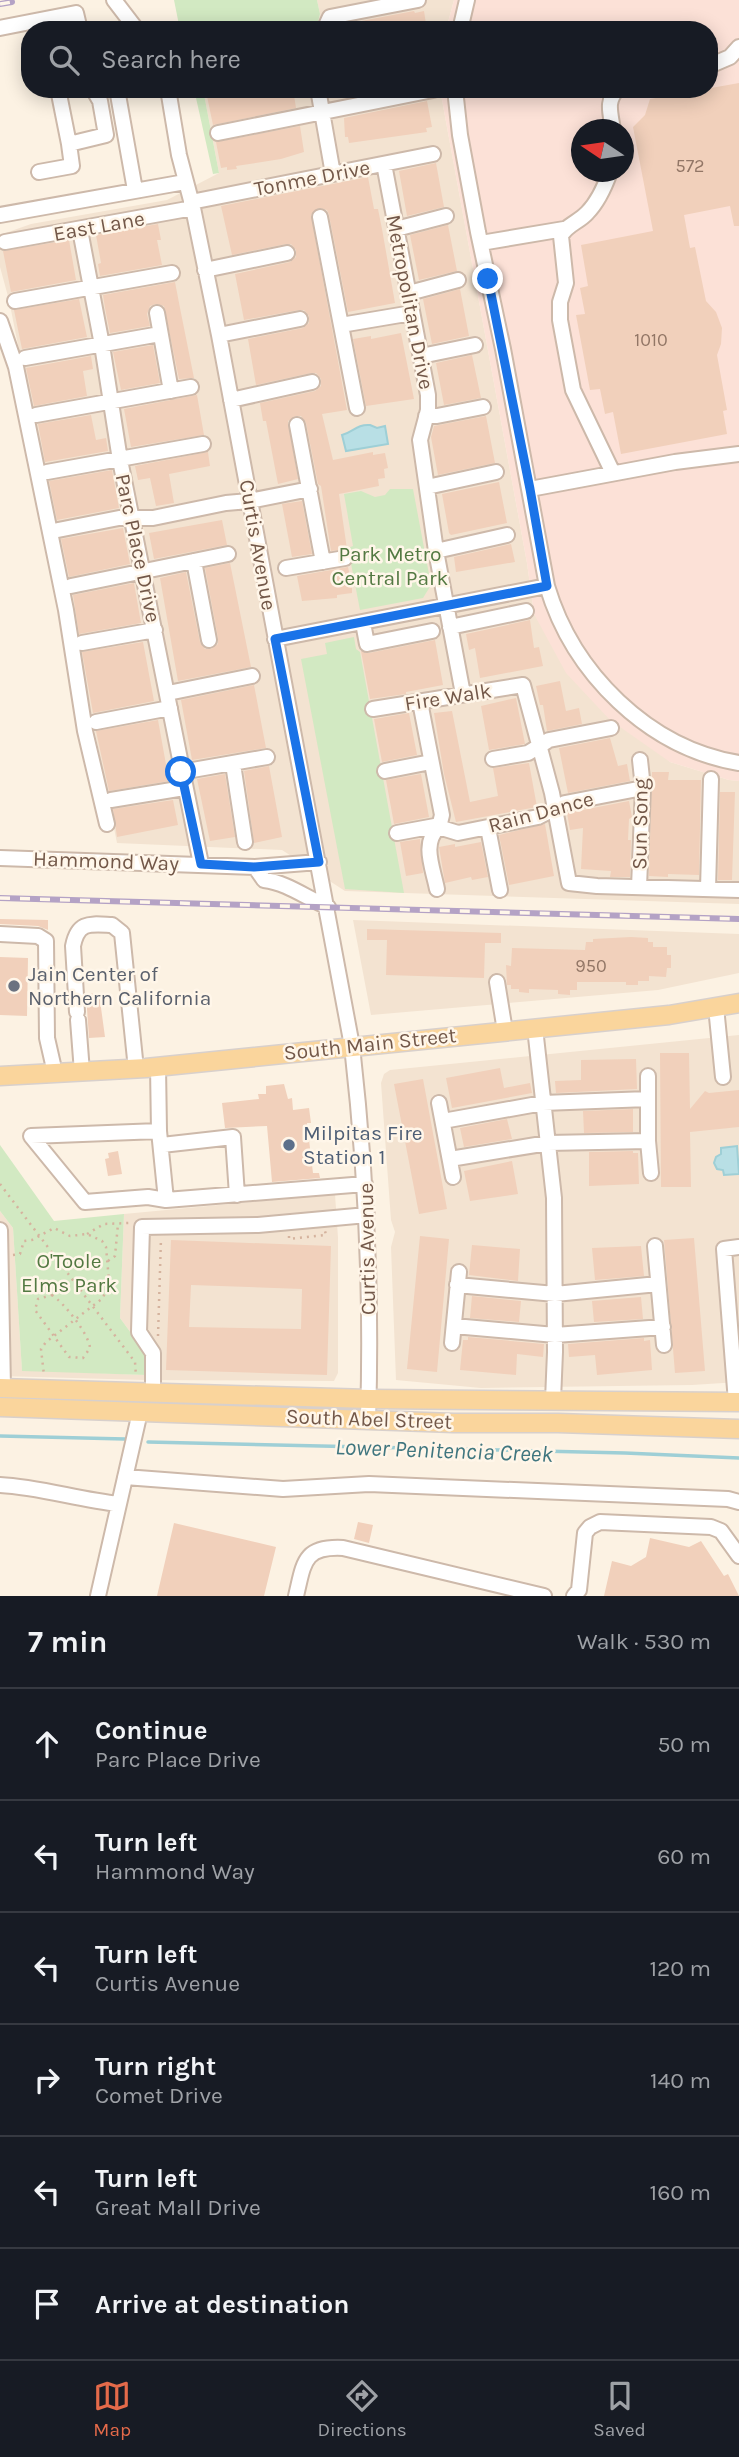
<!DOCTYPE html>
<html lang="en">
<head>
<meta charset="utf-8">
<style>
  :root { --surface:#171b24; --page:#242831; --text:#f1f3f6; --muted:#9ea1a6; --line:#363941; --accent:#e46a4a }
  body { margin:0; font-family:Karla,sans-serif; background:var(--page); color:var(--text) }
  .compass { position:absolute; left:571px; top:119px; width:63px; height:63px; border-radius:50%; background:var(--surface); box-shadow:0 4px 18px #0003; rotate:283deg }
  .stop { position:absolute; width:21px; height:21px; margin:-16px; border:5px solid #1a73e8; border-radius:50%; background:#fff }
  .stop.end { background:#1a73e8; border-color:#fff; box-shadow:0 2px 7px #0008 }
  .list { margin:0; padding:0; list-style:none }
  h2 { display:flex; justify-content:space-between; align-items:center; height:91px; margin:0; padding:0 28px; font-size:30px }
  h2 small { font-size:23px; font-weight:400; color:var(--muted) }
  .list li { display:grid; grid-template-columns:46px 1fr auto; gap:21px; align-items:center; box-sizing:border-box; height:112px; padding:0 28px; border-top:2px solid var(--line) }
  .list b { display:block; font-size:26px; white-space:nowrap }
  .list p { margin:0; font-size:23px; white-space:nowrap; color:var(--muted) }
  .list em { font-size:23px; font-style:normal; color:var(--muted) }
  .icon { flex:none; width:38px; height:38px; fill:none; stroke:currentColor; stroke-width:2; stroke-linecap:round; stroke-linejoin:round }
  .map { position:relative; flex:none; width:739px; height:1596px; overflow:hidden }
  .search { position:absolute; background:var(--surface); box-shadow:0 4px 18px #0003; left:21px; right:21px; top:21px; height:77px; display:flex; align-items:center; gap:18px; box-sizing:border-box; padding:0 24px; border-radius:28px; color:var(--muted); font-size:26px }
  .sheet { height:763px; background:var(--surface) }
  nav { display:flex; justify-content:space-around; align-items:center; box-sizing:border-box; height:98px; border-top:2px solid var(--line); background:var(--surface); font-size:19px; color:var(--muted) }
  nav a { display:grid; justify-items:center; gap:4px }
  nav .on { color:var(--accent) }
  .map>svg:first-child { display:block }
  .residential { fill:#f3e3d1 }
  .commercial { fill:#fce1d7; fill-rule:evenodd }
  .green { fill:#d2e9c2 }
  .water { fill:#b8dfe5; stroke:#9ecfd6; stroke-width:2 }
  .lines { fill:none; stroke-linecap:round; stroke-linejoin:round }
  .stream { stroke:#9ecfd6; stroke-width:3.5 }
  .building { fill:#f1d0bb; fill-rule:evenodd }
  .minor-casing { stroke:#cdb9aa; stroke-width:18 }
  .major-casing { stroke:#d8d0cc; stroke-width:21 }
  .path { stroke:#d5b39e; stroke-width:2.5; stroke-dasharray:2 5; stroke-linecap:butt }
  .minor { stroke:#fff; stroke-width:14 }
  .major { stroke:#fad59c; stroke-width:18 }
  .rail-casing { stroke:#b4a2c5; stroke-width:6 }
  .rail { stroke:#fff6e9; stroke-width:3.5; stroke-dasharray:10; stroke-linecap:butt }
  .route { stroke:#1a73e8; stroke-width:9 }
  .worship-dot { fill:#6b7280; stroke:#fff6e9; stroke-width:2.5 }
  .service-dot { fill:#5c6f8a; stroke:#fff6e9; stroke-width:2.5 }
  .labels { text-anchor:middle; stroke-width:5; stroke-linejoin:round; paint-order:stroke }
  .number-label { font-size:18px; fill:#927666 }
  .street-label { font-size:21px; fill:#735849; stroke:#fff6e9 }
  .park-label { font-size:21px; fill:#537942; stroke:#fff6e9 }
  .worship-label { font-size:21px; fill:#5b616d; stroke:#fff6e9; text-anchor:start }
  .service-label { font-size:21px; fill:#4e5e75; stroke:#fff6e9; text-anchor:start }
  .water-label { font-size:23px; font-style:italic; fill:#40767f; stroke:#fff6e9 }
</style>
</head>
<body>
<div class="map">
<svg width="739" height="1596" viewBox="0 0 739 1596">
  <rect width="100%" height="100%" fill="#fcf2e3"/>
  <!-- residential -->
  <path class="residential" d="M317,0H454L446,30H316L320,14Z
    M203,89H440L527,563L534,614L670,762L729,780L739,781V904L345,891L282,850L117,843L9,300L0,267V235L31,224L167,200L219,173Z
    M353,920L739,934V973L658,990L371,1015Z
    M739,1035V1382L692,1385L481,1388L396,1380L391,1247L395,1232L391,1220L381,1083L384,1074L390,1070Z
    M335,1194L338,1238V1373L334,1381L145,1380L0,1376V1211L13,1228L22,1370L145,1375L147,1355L120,1318L124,1214Z"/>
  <!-- commercial -->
  <path class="commercial" d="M454,0H739V781L729,780L670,762L610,720L566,673L534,614L527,563L440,89H709V30H446ZM582,130H624V172H582Z"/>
  <!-- green -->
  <path class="green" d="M174,0H317L320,14L316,30H180Z
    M194,89H203L219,173L213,174Z
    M390,489H413L431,585L423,598L360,610L348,548L353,546L344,494L361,491L375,497L385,495Z
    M354,637L356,649L360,652L404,893L345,889L301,659L327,654L325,643Z
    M0,1145L54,1221L124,1214L120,1318L147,1355L146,1375L22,1371L13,1228L0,1211Z"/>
  <!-- water -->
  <path class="water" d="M370,425L377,428L385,426L388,444L346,451L342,435C353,432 357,424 370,425Z
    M737,1146L739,1174L724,1175L723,1170L717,1169L714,1163L716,1157L721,1154V1148Z"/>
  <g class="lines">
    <!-- stream -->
    <path class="stream" d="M0,1436L125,1439
      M148,1442L625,1453L739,1458"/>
  </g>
  <!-- building -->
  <path class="building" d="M414,11L415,13L424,11L427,30H340V25Z
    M739,83V226H734L730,206L684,215L690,248L695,247L706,301L716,312L722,328L721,344L717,355L727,410L723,411L727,434L621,454L613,412L605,414L600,389L590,390L576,315L585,314L580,288L588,286L581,245L653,231L633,127L645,115L650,99Z
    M240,89H293L296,108L213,125L207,96L213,95V92Z
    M427,101L432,127L426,128L427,132L349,143L348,137H345L344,118Z
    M300,126L304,152L281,159L236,166L237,169L227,170V167L221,168L216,142Z
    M436,163L444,207L407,216L399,171Z
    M368,177L374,209H378L382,229L395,303L348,312L329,215L327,210L319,208L311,215L347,410L322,414L333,460L373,452V455L385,453L388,468L384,469L385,478L378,479L379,486L339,494L347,549L331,551L321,486L318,484L306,423L301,416H296L288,421L298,479L278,484L266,421H263L260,403L315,391L321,386V379L316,373H311L256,385L248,339L303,328L309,323V316L304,310H299L244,320L235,274L290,262L296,257V250L291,244H286L232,255L221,206Z
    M158,224L161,240H157L162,265L100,276L98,264L101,263L96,235Z
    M448,225L457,271L419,280L410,235Z
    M69,240L76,280L11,292L3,251Z
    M175,282L180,308L194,378L179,379L164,306L156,304L150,306L147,314L150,326L110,333L105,308L103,295Z
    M460,289L469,336L432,344L423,299Z
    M79,299L87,337L22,349L14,310Z
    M401,333L414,399L366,406L353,339L371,336V339Z
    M153,345L160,383L121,390L113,352Z
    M472,355L481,398L444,405L436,363Z
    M91,356L93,369L83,371L87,396L34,406L26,368Z
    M197,395L204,435L131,447L124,409Z
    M91,415L96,440L106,438L108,451L45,462L38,424Z
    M486,416L495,463L438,475L431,437L434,426Z
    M208,452L210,466L169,474L174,503L156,506L150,478L138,480L135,466Z
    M112,470L119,508L57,520L49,481Z
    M499,482L507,523L451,535L449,533L442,494Z
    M302,501L312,554L292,557L282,504Z
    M222,520L227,545L154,559L149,533Z
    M123,528L130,564L69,577L61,539Z
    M511,544L515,562L456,572L454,557Z
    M230,563L251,667L178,681L160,578L186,572L200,642L205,649H211L218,644V638L205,568Z
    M348,567L350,576L352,575V593L337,595V598L302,601L297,576Z
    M134,583L141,623L79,634L73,595Z
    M530,620L534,648L539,647L543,666L480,678L475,648L469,650L466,634Z
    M435,640L443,685L406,692V694L370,699L361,651L369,653Z
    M143,642L154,701L93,713L82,652Z
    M560,681L566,711L579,708L582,724L547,731L543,705H540L536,686Z
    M254,685L266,748L192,760L181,700Z
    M516,698L525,744L489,750L481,706Z
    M452,711L470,802L498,796L493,768L529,763L537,807L456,822L444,774L434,713Z
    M409,713L417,755L382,762L374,719Z
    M158,720L169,781L109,791L96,731Z
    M610,738L618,766L627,764L630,781L568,793L559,748Z
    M269,766L282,837L254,843L244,771Z
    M652,772H669L668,780H701L699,875L668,874V877L649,876Z
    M225,774L235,837L210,841L197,779Z
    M421,774L429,817L394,824L386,780Z
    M720,792H735L732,880H718Z
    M173,800L178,825L117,837L113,809Z
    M629,801L632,817L629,819L628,840H631L630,877H610L611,871L581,869L583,828L570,830L567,813Z
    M545,824L554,876L509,885L499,835Z
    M420,839L423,873L406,876L400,842Z
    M481,842L488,877L472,880L471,877L445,883L439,847L455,844V847Z
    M0,919L48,920V930L38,926L0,924Z
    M367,929L501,933V943H485L484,978L386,975L387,940H367Z
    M631,937L648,938V942H653V947H667V955H671V968H667L666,977L649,976V981H638V985H626V982H577V990H570V995L558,994V990L529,989V993L519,992V989H511V985H507L506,965L511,966L512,948L585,950L586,942H593V939Z
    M0,957L28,958L27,1016L0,1015Z
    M99,993L105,1037L89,1038L86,994Z
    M660,1053H689L690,1109L705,1091L709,1093L739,1090V1127L690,1132L691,1187H661Z
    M636,1059L637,1089L556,1093L555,1081L581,1080V1060Z
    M500,1068L504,1088L530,1083L532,1093L452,1108L446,1078Z
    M423,1079L447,1209L419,1214L394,1084Z
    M284,1084L288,1099L292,1098L293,1110L309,1108L311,1123H307L313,1173H319L320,1178L272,1182L267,1126L225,1128L222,1103L259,1099L258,1094H266V1086Z
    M633,1109V1132L584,1133L583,1111Z
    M507,1119L512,1139L464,1147L460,1128Z
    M118,1151L122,1174L108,1176L105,1159L109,1158L108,1153Z
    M633,1151V1153H638L639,1184L589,1186V1152Z
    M512,1161L518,1194L470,1201L464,1171Z
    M420,1236L449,1239L437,1372L407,1369Z
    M694,1238L705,1371L675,1373L664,1240Z
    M171,1240L331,1246L327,1375L166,1370ZM191,1285L302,1289L301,1329L189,1327Z
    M472,1245L520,1249L518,1281L469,1275Z
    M641,1246L644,1276L595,1280L592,1248Z
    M472,1296L521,1301L519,1322L470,1318Z
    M641,1297L643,1319L594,1322L592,1301Z
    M468,1337L544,1344L543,1357L517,1354L516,1375L460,1370L463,1340H468Z
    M644,1338V1341L650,1340L652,1370L597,1375L595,1355L569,1357L568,1344Z
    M358,1522L373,1525L369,1543L354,1539Z
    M174,1523L276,1547L264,1596H157Z
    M650,1538L689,1547L701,1541L724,1576L728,1574L739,1596H604L612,1561L631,1566L646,1557Z"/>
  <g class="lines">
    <!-- minor casing -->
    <g class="minor-casing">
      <path id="minor" d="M114,0L137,30
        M0,28L76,13L80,30
        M324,30L330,17L418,0
        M460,30L467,0
        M709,66L730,57L739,47
        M58,89L69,144
        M117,89L135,190
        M168,89L179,155L193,208L219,335L352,1046C366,1170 372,1294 368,1419
        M318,89L333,174
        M455,89L460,135L478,232L503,349L547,586C573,673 648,748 739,763
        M613,130C611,114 605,101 618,89
        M218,133L433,90
        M384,164L428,395V410L420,440L436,551L463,694
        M39,172L72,166L69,144L106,135L100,101L93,89
        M610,172C605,186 598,202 587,213C579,222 566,225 561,236L566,283L560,302V320L573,390L613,473
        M191,202L433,154
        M0,215L185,182
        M320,217L357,408
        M396,229L446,216
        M80,230L102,345L120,460L201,864
        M5,242L193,208
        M481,243L564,229
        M205,270L287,253
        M409,293L458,280
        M15,301L172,273
        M157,313L171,391
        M0,321L16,367L66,610L85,731L107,824
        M341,325L412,313
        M219,335L300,319
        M421,356L475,345
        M25,358L160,334
        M231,400L312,382
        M36,415L191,387
        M426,416H437L483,407
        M297,425L323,562
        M47,472L203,444
        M427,487L496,472
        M530,489L675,462L739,454
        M58,530L119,518H153L226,503L249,501L310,489
        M436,551L507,535
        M194,561L209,640
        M286,568L345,558
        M71,586L228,554
        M363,623L367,644L432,631
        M450,627L526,611
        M275,639L547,586
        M82,643L155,630
        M168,693L252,676
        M420,702L442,815L439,827
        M373,709L523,685L552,793L569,883L597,886L739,890
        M96,722L170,708
        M493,759L528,753L549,740L611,728
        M233,764L245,842
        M385,771L431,762
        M181,772L267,757
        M111,800L184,788
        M488,828L500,890
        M397,833L435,826L458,833L538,817L565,803L643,788
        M0,858L255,867L319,862
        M255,867L264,880C288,883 306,898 328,907
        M639,887L643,788L640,760
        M437,889C433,868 421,843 439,827
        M708,889L711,779
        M0,934L38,936L46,941L47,1038L55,1073
        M497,982L505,1031
        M716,1007L723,1077
        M77,1012L73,946C78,921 90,924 112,925L122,933L136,1069
        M78,1020L82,1072
        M535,1028L554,1198L555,1352L553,1400
        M158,1067L159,1131L166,1200
        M648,1076V1141L651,1173
        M439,1103L453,1177
        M443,1121L543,1103L648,1099
        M159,1131L31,1136L85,1202L148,1197L166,1200L365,1184
        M162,1145L233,1137L237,1195
        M450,1159L548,1143L648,1141
        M0,1230L3,1388
        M655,1246L664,1345
        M457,1285L555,1294L658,1284
        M454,1326L555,1335L663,1327
        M452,1343L459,1272
        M153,1393V1353L139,1332L142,1227L258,1225L367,1215
        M736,1402L724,1249L739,1247
        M125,1477L283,1489L369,1484L728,1499L739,1502
        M0,1485C40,1487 79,1500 119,1504
        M98,1596L140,1412
        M296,1596C304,1563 303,1546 343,1548L544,1596
        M574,1596L579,1590L585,1533L590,1527L600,1522L711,1527L721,1531L739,1556"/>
    </g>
    <!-- major casing -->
    <g class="major-casing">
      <path id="major" d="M0,1076L146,1068L669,1015L739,1003
        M0,1388L369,1399L739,1402
        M0,1407L454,1423H558L739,1429"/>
    </g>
    <!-- path -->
    <path class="path" d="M0,1184L135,1362L136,1376
      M87,1234L104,1224L129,1223
      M289,1236V1239L326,1235L325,1231
      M13,1255L20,1254L24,1241L32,1240L54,1228L70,1236L87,1234L102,1241L106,1247L109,1281L103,1298L46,1342L41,1349L44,1375
      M108,1261L115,1256L118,1224
      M52,1295C64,1303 89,1334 90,1348L83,1358L69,1357L35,1310L38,1299Z
      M158,1336L161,1238"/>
    <!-- minor -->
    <use href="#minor" class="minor"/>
    <!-- major -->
    <use href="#major" class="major"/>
    <!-- rail casing -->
    <g class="rail-casing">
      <path id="rail" d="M0,4L12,2
        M0,898L739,919"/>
    </g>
    <!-- rail -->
    <use href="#rail" class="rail"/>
  </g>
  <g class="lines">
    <!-- route -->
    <path class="route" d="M181,772L201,864L254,867L319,862L275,639L547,586L530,489L488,279"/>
  </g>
  <!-- markers -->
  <circle class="worship-dot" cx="14" cy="986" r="7"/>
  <circle class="service-dot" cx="289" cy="1145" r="7"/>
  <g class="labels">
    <!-- number labels -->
    <g class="number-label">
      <text x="690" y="172">572</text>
      <text x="651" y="346">1010</text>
      <text x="591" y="972">950</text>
    </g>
    <!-- street labels -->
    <g class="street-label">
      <text transform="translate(312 178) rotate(-11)" y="7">Tonme Drive</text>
      <text transform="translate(99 226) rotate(-10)" y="7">East Lane</text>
      <text transform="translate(410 302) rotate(79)" y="7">Metropolitan Drive</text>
      <text transform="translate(258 545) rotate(80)" y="7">Curtis Avenue</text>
      <text transform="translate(138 548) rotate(78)" y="7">Parc Place Drive</text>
      <text transform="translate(448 697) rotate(-9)" y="7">Fire Walk</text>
      <text transform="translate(541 812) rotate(-15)" y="7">Rain Dance</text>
      <text transform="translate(640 824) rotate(-89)" y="7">Sun Song</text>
      <text transform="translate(106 861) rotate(2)" y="7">Hammond Way</text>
      <text transform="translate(370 1044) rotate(-6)" y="7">South Main Street</text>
      <text transform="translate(367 1249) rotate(-91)" y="7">Curtis Avenue</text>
      <text transform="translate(369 1419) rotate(2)" y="7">South Abel Street</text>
    </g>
    <!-- park labels -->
    <g class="park-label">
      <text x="390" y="561">Park Metro<tspan x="390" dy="24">Central Park</tspan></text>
      <text x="69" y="1268">O'Toole<tspan x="69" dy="24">Elms Park</tspan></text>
    </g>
    <!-- worship labels -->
    <g class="worship-label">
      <text x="28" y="981">Jain Center of<tspan x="28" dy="24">Northern California</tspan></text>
    </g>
    <!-- service labels -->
    <g class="service-label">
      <text x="303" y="1140">Milpitas Fire<tspan x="303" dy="24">Station 1</tspan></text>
    </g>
    <!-- water labels -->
    <g class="water-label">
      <text transform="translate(444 1450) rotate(2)" y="8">Lower Penitencia Creek</text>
    </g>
  </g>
</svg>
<svg class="compass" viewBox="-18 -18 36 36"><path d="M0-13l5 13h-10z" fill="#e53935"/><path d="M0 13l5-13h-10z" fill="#9ea1a6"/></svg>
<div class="stop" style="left:181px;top:772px"></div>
<div class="stop end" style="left:488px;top:279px"></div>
<div class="search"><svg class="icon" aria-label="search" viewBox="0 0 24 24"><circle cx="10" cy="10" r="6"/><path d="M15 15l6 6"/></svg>Search here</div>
</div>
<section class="sheet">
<h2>7 min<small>Walk · 530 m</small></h2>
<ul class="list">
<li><svg class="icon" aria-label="ahead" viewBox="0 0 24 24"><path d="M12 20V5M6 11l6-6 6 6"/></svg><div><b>Continue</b><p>Parc Place Drive</p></div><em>50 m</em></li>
<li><svg class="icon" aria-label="left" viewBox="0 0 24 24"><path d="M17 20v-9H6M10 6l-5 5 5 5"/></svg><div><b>Turn left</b><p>Hammond Way</p></div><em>60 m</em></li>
<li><svg class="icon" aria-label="left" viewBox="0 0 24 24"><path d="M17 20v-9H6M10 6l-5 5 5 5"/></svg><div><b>Turn left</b><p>Curtis Avenue</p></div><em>120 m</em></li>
<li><svg class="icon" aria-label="right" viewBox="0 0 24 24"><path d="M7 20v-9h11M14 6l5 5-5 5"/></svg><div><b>Turn right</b><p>Comet Drive</p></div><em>140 m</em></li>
<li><svg class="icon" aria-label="left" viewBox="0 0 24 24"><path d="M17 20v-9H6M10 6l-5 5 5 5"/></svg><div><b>Turn left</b><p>Great Mall Drive</p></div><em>160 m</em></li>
<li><svg class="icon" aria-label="arrive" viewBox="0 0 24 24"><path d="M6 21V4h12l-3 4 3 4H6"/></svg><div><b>Arrive at destination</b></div></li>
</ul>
</section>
<nav>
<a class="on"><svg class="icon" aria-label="map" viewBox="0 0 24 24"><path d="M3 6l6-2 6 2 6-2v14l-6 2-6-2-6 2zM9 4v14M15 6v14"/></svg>Map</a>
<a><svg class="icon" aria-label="directions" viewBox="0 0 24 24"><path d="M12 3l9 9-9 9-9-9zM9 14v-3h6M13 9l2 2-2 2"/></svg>Directions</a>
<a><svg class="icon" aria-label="saved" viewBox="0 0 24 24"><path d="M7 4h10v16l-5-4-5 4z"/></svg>Saved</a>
</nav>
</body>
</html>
